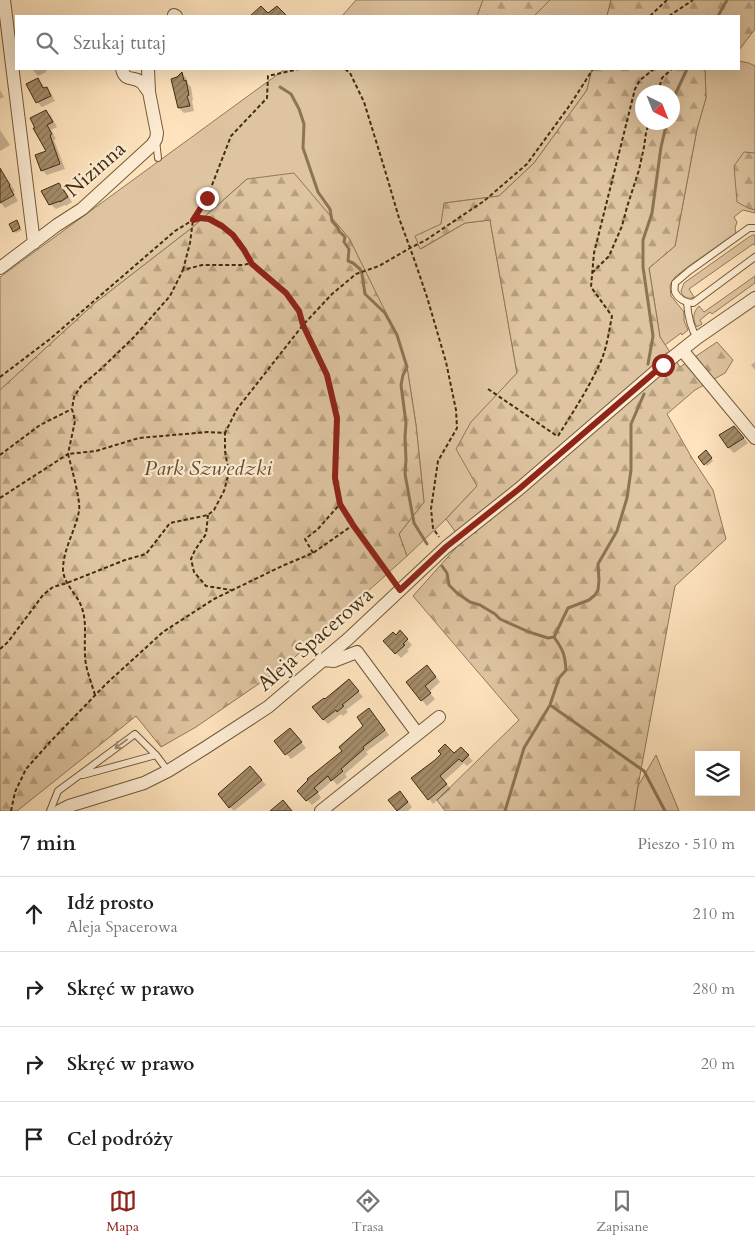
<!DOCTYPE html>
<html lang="pl">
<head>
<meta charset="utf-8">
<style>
  :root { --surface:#fff; --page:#f2f2f2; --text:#222; --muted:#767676; --line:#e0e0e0; --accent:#8f2418 }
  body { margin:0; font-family:Cardo,serif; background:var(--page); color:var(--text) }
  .controls { position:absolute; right:15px; bottom:15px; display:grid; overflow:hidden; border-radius:0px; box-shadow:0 5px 20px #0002 }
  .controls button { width:45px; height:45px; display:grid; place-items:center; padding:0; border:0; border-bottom:1px solid var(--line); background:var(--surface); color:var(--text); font:25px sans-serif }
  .compass { position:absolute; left:635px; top:85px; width:45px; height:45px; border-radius:50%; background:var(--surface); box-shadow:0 5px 20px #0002; rotate:137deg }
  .stop { position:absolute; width:15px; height:15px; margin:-11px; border:4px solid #8f2418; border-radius:50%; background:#fff }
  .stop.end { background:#8f2418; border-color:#fff; box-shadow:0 1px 5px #0008 }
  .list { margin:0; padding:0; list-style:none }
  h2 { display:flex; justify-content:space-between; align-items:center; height:65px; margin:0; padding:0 20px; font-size:21px }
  h2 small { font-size:16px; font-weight:400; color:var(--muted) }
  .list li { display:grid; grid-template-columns:32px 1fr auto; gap:15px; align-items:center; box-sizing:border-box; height:75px; padding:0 20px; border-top:1px solid var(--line) }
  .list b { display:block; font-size:19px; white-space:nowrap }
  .list p { margin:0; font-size:16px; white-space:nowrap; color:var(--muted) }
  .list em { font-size:16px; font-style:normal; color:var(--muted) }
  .icon { flex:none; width:28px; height:28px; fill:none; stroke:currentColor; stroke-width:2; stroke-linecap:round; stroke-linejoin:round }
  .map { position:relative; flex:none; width:755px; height:811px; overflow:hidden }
  .search { position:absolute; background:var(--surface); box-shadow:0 5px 20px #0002; left:15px; right:15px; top:15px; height:55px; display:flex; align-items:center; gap:12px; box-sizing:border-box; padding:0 18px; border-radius:0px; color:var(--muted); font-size:19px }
  .sheet { height:365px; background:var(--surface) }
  nav { display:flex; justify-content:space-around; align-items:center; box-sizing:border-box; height:70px; border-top:1px solid var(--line); background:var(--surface); font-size:14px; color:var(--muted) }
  nav a { display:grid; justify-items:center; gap:2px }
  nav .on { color:var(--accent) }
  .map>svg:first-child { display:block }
  .grass { fill:#dec4a0; stroke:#907958 }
  .forest { fill:url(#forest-firs); stroke:#907958; fill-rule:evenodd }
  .shadow { fill:#0003 }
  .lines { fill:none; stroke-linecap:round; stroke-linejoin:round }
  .stream { stroke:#8c7554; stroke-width:3 }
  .building { fill:url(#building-hatch); stroke:#422e10 }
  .lane-casing { stroke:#715b3b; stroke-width:8 }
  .street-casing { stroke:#715b3b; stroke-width:14 }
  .path { stroke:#422e10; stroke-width:2; stroke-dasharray:4 2.5; stroke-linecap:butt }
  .lane { stroke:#feedd4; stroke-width:6 }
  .street { stroke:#feedd4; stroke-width:12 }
  .oneway { stroke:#a08e72 }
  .route { stroke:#8f2418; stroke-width:6 }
  .labels { text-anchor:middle; stroke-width:4.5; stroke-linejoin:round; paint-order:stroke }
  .street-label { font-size:21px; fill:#422e10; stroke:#feedd4 }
  .park-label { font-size:21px; font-style:italic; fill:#614c2d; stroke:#feedd4 }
</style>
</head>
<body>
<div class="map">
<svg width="755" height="811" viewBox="0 0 755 811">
  <defs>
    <pattern id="forest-firs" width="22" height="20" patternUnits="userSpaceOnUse" patternTransform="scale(1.25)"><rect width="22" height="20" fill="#dec4a0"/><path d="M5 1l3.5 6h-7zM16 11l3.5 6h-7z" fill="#b6a081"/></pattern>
    <pattern id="building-hatch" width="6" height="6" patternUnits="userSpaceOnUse" patternTransform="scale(1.25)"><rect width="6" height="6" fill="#a48c6a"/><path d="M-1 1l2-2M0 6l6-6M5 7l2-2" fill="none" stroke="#877356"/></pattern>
  </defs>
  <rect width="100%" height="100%" fill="#fee3bd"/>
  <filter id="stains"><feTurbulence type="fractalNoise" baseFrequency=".004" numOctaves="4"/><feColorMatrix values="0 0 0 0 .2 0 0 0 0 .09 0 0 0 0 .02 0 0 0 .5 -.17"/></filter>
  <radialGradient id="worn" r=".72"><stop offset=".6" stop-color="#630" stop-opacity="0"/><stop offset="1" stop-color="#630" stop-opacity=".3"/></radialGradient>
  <!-- grass -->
  <path class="grass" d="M356,0H483L477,16H342Z
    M550,0H611L607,16H534Z
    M739,61L749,63L755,66V213L743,210L734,217L737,222L735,228L736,233L689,266L675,277L670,285L671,296L684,312V321L688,330L682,335L681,333L665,345L660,337L649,268L675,246L697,129L706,98L705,69H739Z
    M285,69H592L587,90L534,163L499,196L445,203L441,224L421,249L465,223L490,220L517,373L472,422L477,486L446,519L407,556L399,534L424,502L416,425L407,367L396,335L349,238L247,179L193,227L95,303L0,390V277Z
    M753,235H755V245L753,244L689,289L694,297C688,300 682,297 681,291L684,283L749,237Z
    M755,276V283L712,314L710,312L700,320L702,324L697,327C692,319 693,312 699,306L704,312Z
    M656,755L679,811H634L638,786Z"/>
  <!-- forest -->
  <path class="forest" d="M483,0H550L534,16H477Z
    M611,0H755V29L739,50V16H607Z
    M592,69H705L706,98L697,129L675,246L649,268L660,337L680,367L717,342L733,360L725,373L695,390L667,414L692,458L713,490L726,539L675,586L638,786L634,811H445L437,800L519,720L413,596L462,541L446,519L477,486L456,449L471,422L517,373L490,220L465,223L420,249L415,236L441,224L444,203L499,196L534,163L587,90ZM642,92H672V122H642Z
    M744,152L755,153V210L748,208L737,202L734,166Z
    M294,173L349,238L397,335L407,367L416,425L424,502L399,534L407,556L286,665L196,727L161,747L136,716L17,811H0V390L95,303L193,227L247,179Z"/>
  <!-- shadow -->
  <path class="shadow" d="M32,69H46V72L38,76Z
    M182,73L186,78L188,84L191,87L193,100L192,101L194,111L184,113L179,108L173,80L177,78Z
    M38,80L43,85L45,89L46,88L51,93L55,101L42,107L37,102L34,96Z
    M0,90L4,97L0,99Z
    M46,111L51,116L57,127L51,130L56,139L54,140L65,169L47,175L42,170L48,152Z
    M0,130L10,145L0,151Z
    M4,177L9,182L15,191L13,192L18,201L5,208L0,202V180Z
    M59,184L64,189L72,202L66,206L65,205L56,209L50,204Z
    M18,224L22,230L16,233L14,231Z
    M755,362V370L751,365Z
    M739,432L748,443L734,453L729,448L721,436Z
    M706,452L713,461L707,466L700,457Z
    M400,632L412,645L407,650L409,651L401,658L384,641L396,636Z
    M432,672L440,682L429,692L435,699L427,706L407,683Z
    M354,686L363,697L346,710L348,712L343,716L341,714L328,724L323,719L325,701Z
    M374,715L389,735L366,752L368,754L345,774L347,777L337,785L333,780L318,793L321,798L312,805L298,791L344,751Z
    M294,734L306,748L291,759L275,741Z
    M461,748L473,761L467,766L464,763L444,781L451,789L433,804L413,779L454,755Z
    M255,772L266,785L234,811L230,807Z
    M405,798L412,807L408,811H399L390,801Z"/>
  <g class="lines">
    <!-- stream -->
    <path class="stream" d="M718,16L727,0
      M280,87L291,94L299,109L304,124L303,148L318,192L330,209L332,221L338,228L339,231L345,237L344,242L349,249L348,261L353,263L360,269L362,274L365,294L385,313L397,335L407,367L403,375L401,385L406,423L405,437L406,460L405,474L414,523L427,544
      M672,102L674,97L687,69
      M648,364L653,336L643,267V240L652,213L661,147L667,122
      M442,566L447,573L449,585L457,593L470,602L480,605L495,614L500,619L529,632L548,638L554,637
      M550,705L644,771L665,811
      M505,811L524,748L550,705L559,678L566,670C565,654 563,650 554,637L568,608L589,600L595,595L598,590L599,580L598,564L617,531L627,498L631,470V424L644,394"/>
  </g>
  <!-- building -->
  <path class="building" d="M261,6L268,13L277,6L287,16H250Z
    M182,72L184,81L186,80L189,95L187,96L190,106L178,108L171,79L177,77Z
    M38,78L43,88L47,87L51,96L36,103L26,84Z
    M46,110L53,122L47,125L52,134L50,135L60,164L41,171L35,155L46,151L33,128H35L30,118Z
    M0,168L10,185L9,186L14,195L0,203Z
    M59,183L68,197L60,202V201L49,205L41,191Z
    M17,220L20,228L13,232L9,224Z
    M734,426L744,438L728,448L719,435Z
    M706,450L712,458L704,465L698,457Z
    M400,630L408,639L403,644L405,645L395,654L383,641L393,632L396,635Z
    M427,665L436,677L425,686L431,693L421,701L406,682Z
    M349,679L359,691L342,705L344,706L337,712L336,710L323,720L312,707L324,698L325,699Z
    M369,708L385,730L363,747L364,749L341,769L343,771L331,781L328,776L314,788L318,792L306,801L297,791L308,780L307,779L342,751L339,747L363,726L357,717Z
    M290,728L302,742L285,755L274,741Z
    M445,744L454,753L461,747L469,755L462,762L459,759L440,776L447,784L428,800L411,778L435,760L441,754L438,751Z
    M250,766L262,780L229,808L218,794Z
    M400,791L408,802L397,811L388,800Z
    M283,800L292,811H270Z"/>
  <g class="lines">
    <!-- lane casing -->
    <g class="lane-casing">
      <path id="lane" d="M156,140L158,158
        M755,228H749L689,271L675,283C675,286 674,290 675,292C678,299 686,303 693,303L755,257
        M687,303C688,316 690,327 697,338
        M83,775L156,755
        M50,811L58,791L135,734L156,755L168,771"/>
    </g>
    <!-- street casing -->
    <g class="street-casing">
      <path id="street" d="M4,0L34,243
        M174,15L176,16
        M122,69C125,82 133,76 141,82C144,84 146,89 149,92
        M0,268L57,225L82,209L152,145L156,139L157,133L149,92L148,69
        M682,350L755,438
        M323,660L334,661L357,652L417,733
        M59,811L69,806L144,783L168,771L205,748L268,707L348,639L446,547L519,489L663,365L697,338L755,298
        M321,811L439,717"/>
    </g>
    <!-- path -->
    <path class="path" d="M650,16L667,0
      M669,16L693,0
      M345,69L350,73L364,102L384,167L399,218L413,256L427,297L446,362L456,410L457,428L438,461L431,509L433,528L439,537
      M658,92L662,78L672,69
      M183,270L190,243L193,220L207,198L231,136L267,98L268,76L299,69
      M592,273L609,256L622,226L627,207L639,170L644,147L646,133L649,122
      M0,377L50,339L175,231L193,220L200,218L214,220L223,226L233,235L244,250L252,263L286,293L299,311L303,325L310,338L327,375L337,418L335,478L340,504L353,525L393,579
      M488,389L557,436
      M558,436C573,412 589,388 601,361C607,347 609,331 612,316L591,287L594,253L635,89L640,80L654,69
      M0,455L40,425L72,409
      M0,498L68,454L75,421L72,409L74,397L81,386L101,369L134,337L170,296L183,270L202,265H243L252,263
      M208,515L206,534L195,550L191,559L194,572L206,586L231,590
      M313,553L305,539L317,530L340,504
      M0,649L8,642L43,595L53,587L67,583L125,560L146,554L170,523L208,515L214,510L224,491L228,476V468L225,451V433
      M95,695C91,681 85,668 85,654C84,638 87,623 82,608C78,595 64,585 63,570C63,549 75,532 79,511C81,501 71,466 68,454L96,451L139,438L208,432L225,433L237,409L303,325L332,294L356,274L379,266L410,248L426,240L484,201L527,164L570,105L593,69
      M11,811L15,792L26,769L50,742L106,684L163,632L214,599L282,566L313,553L353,525"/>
    <!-- lane -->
    <use href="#lane" class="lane"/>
    <!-- street -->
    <use href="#street" class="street"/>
  </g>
  <!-- one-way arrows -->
  <defs><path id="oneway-shaft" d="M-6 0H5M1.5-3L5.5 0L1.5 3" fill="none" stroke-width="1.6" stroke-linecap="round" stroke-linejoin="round" transform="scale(1.25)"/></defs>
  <use class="oneway" href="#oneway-shaft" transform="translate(121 744) rotate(143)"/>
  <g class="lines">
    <!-- route -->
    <path class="route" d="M207,198L193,220L200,218L209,219L222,226L233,235L244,250L252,264L286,293L299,311L303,325L327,375L337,418L335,478L340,504L353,525L400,590L446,547L519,489L663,365"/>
  </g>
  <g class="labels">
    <!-- street labels -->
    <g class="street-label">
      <text transform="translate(95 169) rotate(-41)" y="7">Nizinna</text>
      <text transform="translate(315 639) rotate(-41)" y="7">Aleja Spacerowa</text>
    </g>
    <!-- park labels -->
    <g class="park-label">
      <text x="208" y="475">Park Szwedzki</text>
    </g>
  </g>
  <rect width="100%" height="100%" filter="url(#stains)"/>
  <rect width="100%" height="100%" fill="url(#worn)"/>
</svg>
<div class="controls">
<button><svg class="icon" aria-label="layers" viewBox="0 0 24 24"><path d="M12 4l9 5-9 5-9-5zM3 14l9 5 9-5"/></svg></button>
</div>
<svg class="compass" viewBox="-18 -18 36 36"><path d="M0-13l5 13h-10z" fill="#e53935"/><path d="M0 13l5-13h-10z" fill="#767676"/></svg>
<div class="stop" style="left:663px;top:365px"></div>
<div class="stop end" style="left:207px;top:198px"></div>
<div class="search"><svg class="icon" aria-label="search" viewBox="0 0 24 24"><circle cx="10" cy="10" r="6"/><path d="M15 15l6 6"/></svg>Szukaj tutaj</div>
</div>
<section class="sheet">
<h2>7 min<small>Pieszo · 510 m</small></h2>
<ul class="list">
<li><svg class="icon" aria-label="ahead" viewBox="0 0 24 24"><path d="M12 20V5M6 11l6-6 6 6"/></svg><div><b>Idź prosto</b><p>Aleja Spacerowa</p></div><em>210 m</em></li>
<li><svg class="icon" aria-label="right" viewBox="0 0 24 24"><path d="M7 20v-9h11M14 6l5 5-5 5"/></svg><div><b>Skręć w prawo</b></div><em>280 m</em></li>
<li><svg class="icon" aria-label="right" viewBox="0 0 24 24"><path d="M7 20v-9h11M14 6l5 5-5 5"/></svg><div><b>Skręć w prawo</b></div><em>20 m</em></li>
<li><svg class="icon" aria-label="arrive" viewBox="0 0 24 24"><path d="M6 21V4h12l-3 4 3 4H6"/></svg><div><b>Cel podróży</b></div></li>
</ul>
</section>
<nav>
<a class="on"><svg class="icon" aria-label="map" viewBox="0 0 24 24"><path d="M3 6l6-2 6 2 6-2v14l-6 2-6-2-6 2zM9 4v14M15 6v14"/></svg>Mapa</a>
<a><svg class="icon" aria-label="directions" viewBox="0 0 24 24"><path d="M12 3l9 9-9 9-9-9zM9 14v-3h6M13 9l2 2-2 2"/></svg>Trasa</a>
<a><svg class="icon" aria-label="saved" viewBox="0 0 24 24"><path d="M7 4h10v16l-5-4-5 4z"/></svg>Zapisane</a>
</nav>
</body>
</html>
